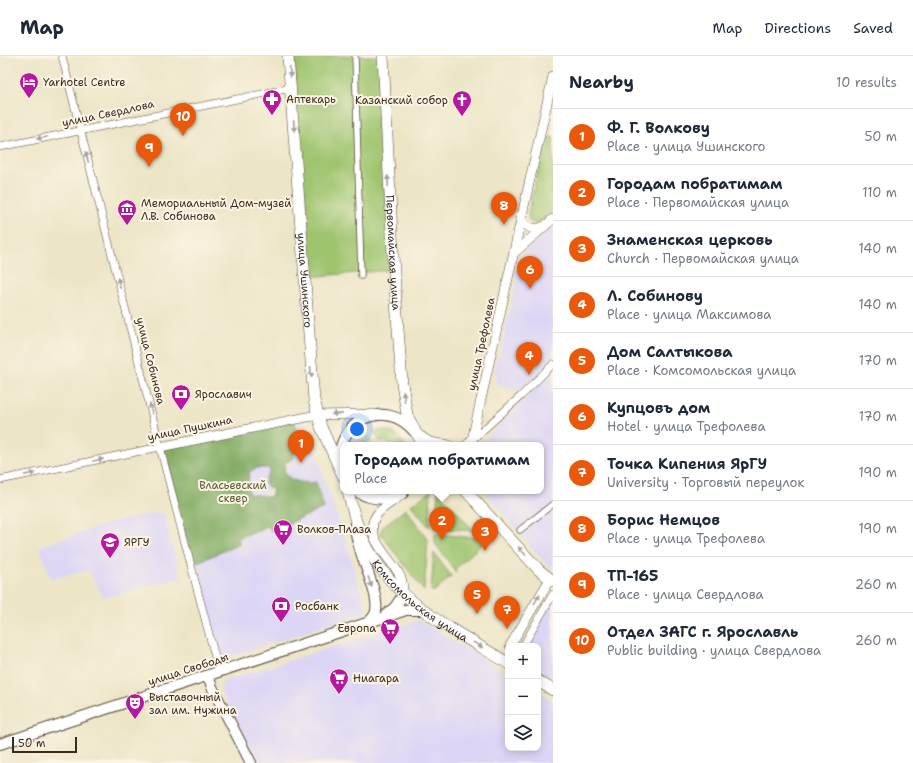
<!DOCTYPE html>
<html lang="en">
<head>
<meta charset="utf-8">
<style>
  :root { --surface:#fff; --page:#f6f6f7; --text:#1f2937; --muted:#747a83; --line:#e0e1e3; --accent:#ea580c }
  body { margin:0; font-family:"Shantell Sans",sans-serif; background:var(--page); color:var(--text) }
  .controls { position:absolute; right:12px; bottom:12px; display:grid; overflow:hidden; border-radius:8px; box-shadow:0 2px 10px #0003 }
  .controls button { width:36px; height:36px; display:grid; place-items:center; padding:0; border:0; border-bottom:1px solid var(--line); background:var(--surface); color:var(--text); font:20px sans-serif }
  .scale { position:absolute; left:12px; bottom:10px; width:65px; box-sizing:border-box; padding-left:4px; border:2px solid #3b2a1e; border-top:0; font-size:11px; line-height:14px; white-space:nowrap; color:#3b2a1e; -webkit-text-stroke:3px #fcf5e5; paint-order:stroke }
  .you { position:absolute; left:357px; top:373px; width:14px; height:14px; margin:-10px; border:3px solid #fff; border-radius:50%; background:#1a73e8; box-shadow:0 0 0 6px #1a73e833 }
  .badge { display:grid; place-items:center; width:26px; height:26px; border-radius:50%; background:var(--accent); color:#fff; font-size:13px; font-weight:700 }
  .pin { position:absolute; translate:-50% -33px; filter:drop-shadow(0 1px 2px #0008) }
  .pin::after { content:''; position:absolute; top:21px; width:14px; height:12px; background:inherit; clip-path:polygon(0 0,100% 0,50% 100%) }
  .popup { position:absolute; left:340px; top:386px; width:204px; height:52px; box-sizing:border-box; display:grid; place-content:center; border-radius:8px; background:var(--surface); filter:drop-shadow(0 1px 3px #0005); font-size:13px; white-space:nowrap; color:var(--muted) }
  .popup b { font-size:15px; color:var(--text) }
  .popup::after { content:''; position:absolute; left:50%; top:100%; margin-left:-8px; border:8px solid transparent; border-top-color:var(--surface) }
  .list { margin:0; padding:0; list-style:none }
  h2 { display:flex; justify-content:space-between; align-items:center; height:52px; margin:0; padding:0 16px; font-size:17px }
  h2 small { font-size:13px; font-weight:400; color:var(--muted) }
  .list li { display:grid; grid-template-columns:26px 1fr auto; gap:12px; align-items:center; box-sizing:border-box; height:56px; padding:0 16px; border-top:1px solid var(--line) }
  .list b { display:block; font-size:15px; white-space:nowrap }
  .list p { margin:0; font-size:13px; white-space:nowrap; color:var(--muted) }
  .list em { font-size:13px; font-style:normal; color:var(--muted) }
  .icon { flex:none; width:22px; height:22px; fill:none; stroke:currentColor; stroke-width:2; stroke-linecap:round; stroke-linejoin:round }
  .map { position:relative; flex:none; width:553px; height:707px; overflow:hidden }
  header { display:flex; align-items:center; gap:24px; box-sizing:border-box; height:56px; padding:0 20px; background:var(--surface); border-bottom:1px solid var(--line) }
  header strong { font-size:19px }
  nav { display:flex; gap:22px; margin-inline-start:auto; font-size:14px }
  main { display:flex }
  aside { flex:1; background:var(--surface) }
  .map>svg:first-child { display:block }
  .built { fill:#ddd5f6; fill-rule:evenodd }
  .green { fill:#9fc46e; stroke:#6d7746 }
  .forest { fill:#7faa61; stroke:#5d6a40; fill-rule:evenodd }
  .lines { fill:none; stroke-linecap:round; stroke-linejoin:round }
  .pedestrian-casing { stroke:#564637; stroke-width:7 }
  .minor-casing { stroke:#564637; stroke-width:8 }
  .tertiary-casing { stroke:#564637; stroke-width:10 }
  .secondary-casing { stroke:#564637; stroke-width:12 }
  .primary-casing { stroke:#564637; stroke-width:12 }
  .pedestrian { stroke:#fff; stroke-width:5.5 }
  .minor { stroke:#fff; stroke-width:7 }
  .tertiary { stroke:#fff; stroke-width:9 }
  .secondary { stroke:#fff; stroke-width:10 }
  .primary { stroke:#fff; stroke-width:11 }
  .oneway { fill:#a79f9a }
  .labels { text-anchor:middle; stroke-width:4; stroke-linejoin:round; paint-order:stroke }
  .poi-label { font-size:11px; fill:#3b2a1e; stroke:#fcf5e5; text-anchor:start }
  .street-label { font-size:11px; fill:#3b2a1e; stroke:#fcf5e5 }
  .park-label { font-size:11px; fill:#595836; stroke:#fcf5e5 }
</style>
</head>
<body>
<header>
<strong>Map</strong>
<nav><a>Map</a><a>Directions</a><a>Saved</a></nav>
</header>
<main>
<div class="map">
<svg width="553" height="707" viewBox="0 0 553 707">
  <rect width="100%" height="100%" fill="#fcf5e5"/>
  <filter id="ink" filterUnits="userSpaceOnUse"><feTurbulence type="fractalNoise" baseFrequency=".025" numOctaves="2"/><feDisplacementMap in="SourceGraphic" scale="8" xChannelSelector="R" yChannelSelector="G"/><feConvolveMatrix kernelMatrix="1 2 1 2 8 2 1 2 1" color-interpolation-filters="sRGB"/></filter>
  <filter id="wash" filterUnits="userSpaceOnUse"><feTurbulence type="fractalNoise" baseFrequency=".012" numOctaves="4" result="noise"/><feDisplacementMap in="SourceGraphic" scale="16" xChannelSelector="R" yChannelSelector="G"/><feGaussianBlur stdDeviation="0.9" result="paint"/><feColorMatrix in="noise" values="0 0 0 0 0 0 0 0 0 0 0 0 0 0 0 0 0 1.4 0 .05"/><feComposite in="paint" operator="in"/></filter>
  <g filter="url(#wash)">
    <rect width="100%" height="100%" fill="#ece5c6"/>
    <!-- built -->
    <path class="built" d="M553,170V303L522,332L514,334L507,333L497,327L494,316L497,301L499,302L517,223L514,219L515,216L518,213H525L524,208L518,207L517,203Z
      M553,313V514L546,508L484,435H541V389H480Z
      M298,367L305,368L307,371L342,473L367,556L232,600H223L219,594L170,405ZM300,374L269,477L267,472L240,483L242,490L235,492Z
      M157,456V458L163,456L181,522L103,542L89,514L51,523L40,491L108,467Z
      M553,545V622L538,613V590H527Z
      M419,564L508,618V692H538V636L553,645V707H258L221,636L222,627L227,624Z"/>
    <!-- green -->
    <path class="green" d="M294,0H381L391,214L307,221Z
      M553,81V155L542,165L533,167L529,164L528,157L545,86L548,82Z
      M384,374L394,377L406,389H393L385,385H379L375,375Z
      M368,378L372,387L370,389H357Z
      M431,435L429,471L411,449Z
      M438,435L474,475L435,472Z
      M406,453L428,484L424,535L380,477L383,470Z
      M435,478L480,482L484,486L455,513L456,516L435,487Z
      M434,497L451,520L435,535H431Z"/>
    <!-- forest -->
    <path class="forest" d="M294,364L302,390L293,398L292,403L285,407C285,411 284,414 285,417C289,426 308,428 316,426L324,452L271,475L268,470L238,482L240,488L193,508L163,391ZM257,412H269L270,416L266,421L265,427L268,431L273,433L271,441L249,438L248,423L250,415Z"/>
  </g>
  <g filter="url(#ink)">
    <g class="lines">
      <!-- pedestrian casing -->
      <g class="pedestrian-casing">
        <path id="pedestrian" d="M355,0L361,220
          M520,474L553,448"/>
      </g>
      <!-- minor casing -->
      <g class="minor-casing">
        <path id="minor" d="M62,0L164,407L219,616
          M0,91L291,32
          M472,384L521,340L553,308
          M0,424L160,391
          M523,590L553,538"/>
      </g>
      <!-- tertiary casing -->
      <g class="tertiary-casing">
        <path id="tertiary" d="M521,159C523,172 533,175 544,170
          M513,198L553,163
          M419,379L430,386L449,389
          M467,389L472,384L553,20
          M160,391L317,359L375,358
          M401,439C394,445 385,450 379,456C359,477 390,501 399,518C403,524 403,532 403,539
          M510,590L550,523"/>
      </g>
      <!-- secondary casing -->
      <g class="secondary-casing">
        <path id="secondary" d="M340,410C334,366 384,340 414,375
          M356,435C372,445 387,445 403,437
          M355,468C355,494 380,535 376,555C375,561 371,564 367,567
          M386,559L395,551L403,539
          M208,619L212,631L251,707
          M0,688L406,554H420"/>
      </g>
      <!-- primary casing -->
      <g class="primary-casing">
        <g id="primary">
          <path id="s1" d="M288,0L314,344L321,371L343,420"/>
          <path id="s2" d="M383,0L394,218L402,327L407,359L416,377L424,389"/>
          <path id="s3" d="M348,435C351,448 354,461 359,473C385,542 449,571 508,607"/>
          <path d="M466,435L539,514L553,525"/>
          <path d="M538,625L553,634"/>
        </g>
      </g>
      <!-- pedestrian -->
      <use href="#pedestrian" class="pedestrian"/>
      <!-- minor -->
      <use href="#minor" class="minor"/>
      <!-- tertiary -->
      <use href="#tertiary" class="tertiary"/>
      <!-- secondary -->
      <use href="#secondary" class="secondary"/>
      <!-- primary -->
      <use href="#primary" class="primary"/>
    </g>
    <!-- one-way arrows -->
    <defs><path id="oneway-solid" d="M-6-.8H1V-3.2L6.5 0L1 3.2V.8H-6Z"/></defs>
    <g class="oneway">
      <use href="#oneway-solid" transform="translate(290 16) rotate(86)"/>
      <use href="#oneway-solid" transform="translate(294 70) rotate(86)"/>
      <use href="#oneway-solid" transform="translate(42 82) rotate(168)"/>
      <use href="#oneway-solid" transform="translate(87 101) rotate(-104)"/>
      <use href="#oneway-solid" transform="translate(388 125) rotate(-93)"/>
      <use href="#oneway-solid" transform="translate(119 227) rotate(-104)"/>
      <use href="#oneway-solid" transform="translate(311 316) rotate(85)"/>
      <use href="#oneway-solid" transform="translate(404 341) rotate(-97)"/>
      <use href="#oneway-solid" transform="translate(151 353) rotate(-104)"/>
      <use href="#oneway-solid" transform="translate(337 358) rotate(179)"/>
      <use href="#oneway-solid" transform="translate(98 404) rotate(-12)"/>
      <use href="#oneway-solid" transform="translate(30 418) rotate(-11)"/>
      <use href="#oneway-solid" transform="translate(522 495) rotate(-133)"/>
      <use href="#oneway-solid" transform="translate(370 526) rotate(71)"/>
      <use href="#oneway-solid" transform="translate(537 543) rotate(-60)"/>
      <use href="#oneway-solid" transform="translate(478 589) rotate(31)"/>
    </g>
  </g>
  <!-- icons -->
  <defs>
    <g id="hotel-pin" transform="scale(1)"><path d="M0 17L-7.5 6A9.5 9.5 0 1 1 7.5 6Z" fill="#b5179e" stroke="#fcf5e5"/><path d="M-6-4.5h1.5V1H6V5H4.5V3h-9V5H-6ZM-4 0a1.8 1.8 0 1 1 3.6 0ZM.5 0V-2.5h3Q6-2.5 6 0Z" fill="#fff"/></g>
    <g id="pharmacy-pin" transform="scale(1)"><path d="M0 17L-7.5 6A9.5 9.5 0 1 1 7.5 6Z" fill="#b5179e" stroke="#fcf5e5"/><path d="M-2-6h4v4h4v4h-4v4h-4v-4h-4v-4h4Z" fill="#fff"/></g>
    <g id="church-pin" transform="scale(1)"><path d="M0 17L-7.5 6A9.5 9.5 0 1 1 7.5 6Z" fill="#b5179e" stroke="#fcf5e5"/><path d="M-1.2-6h2.4v3.5h3.3v2.4h-3.3V6h-2.4V-.1h-3.3v-2.4h3.3Z" fill="#fff"/></g>
    <g id="museum-pin" transform="scale(1)"><path d="M0 17L-7.5 6A9.5 9.5 0 1 1 7.5 6Z" fill="#b5179e" stroke="#fcf5e5"/><path d="M0-6L6-3V-2H-6V-3ZM-5-1h2V3h-2ZM-1-1h2V3h-2ZM3-1h2V3H3ZM-6 4H6V6H-6Z" fill="#fff"/></g>
    <g id="bank-pin" transform="scale(1)"><path d="M0 17L-7.5 6A9.5 9.5 0 1 1 7.5 6Z" fill="#b5179e" stroke="#fcf5e5"/><path d="M-6-4H6V4H-6ZM0-2.3a2.3 2.3 0 1 0 0 4.6a2.3 2.3 0 1 0 0-4.6Z" fill="#fff"/></g>
    <g id="supermarket-pin" transform="scale(1)"><path d="M0 17L-7.5 6A9.5 9.5 0 1 1 7.5 6Z" fill="#b5179e" stroke="#fcf5e5"/><path d="M-6-5.5h2.5l.6 2H6L4.5 2H-2.5L-4.4-4H-6ZM-1.5 3.2a1.3 1.3 0 1 0 .1 0ZM3 3.2a1.3 1.3 0 1 0 .1 0Z" fill="#fff"/></g>
    <g id="university-pin" transform="scale(1)"><path d="M0 17L-7.5 6A9.5 9.5 0 1 1 7.5 6Z" fill="#b5179e" stroke="#fcf5e5"/><path d="M0-5L7-2L0 1L-7-2ZM-4 1L0 2.5L4 1V4Q0 6-4 4Z" fill="#fff"/></g>
    <g id="theatre-pin" transform="scale(1)"><path d="M0 17L-7.5 6A9.5 9.5 0 1 1 7.5 6Z" fill="#b5179e" stroke="#fcf5e5"/><path d="M-5-5.5Q0-4 5-5.5V0Q5 5 0 6Q-5 5-5 0ZM-3.3-2.5H-1v1.5H-3.3ZM1-2.5H3.3v1.5H1ZM-2.8 1Q0 5.5 2.8 1Z" fill="#fff"/></g>
  </defs>
  <g fill-rule="evenodd">
    <use href="#hotel-pin" x="29" y="26"/>
    <use href="#pharmacy-pin" x="272" y="43"/>
    <use href="#church-pin" x="462" y="44"/>
    <use href="#museum-pin" x="127" y="153"/>
    <use href="#bank-pin" x="181" y="338"/>
    <use href="#supermarket-pin" x="283" y="473"/>
    <use href="#university-pin" x="110" y="486"/>
    <use href="#bank-pin" x="281" y="550"/>
    <use href="#supermarket-pin" x="390" y="572"/>
    <use href="#supermarket-pin" x="339" y="622"/>
    <use href="#theatre-pin" x="135" y="647"/>
  </g>
  <g class="labels">
    <!-- poi labels -->
    <g class="poi-label">
      <text x="43" y="30">Yarhotel Centre</text>
      <text x="286" y="47">Аптекарь</text>
      <text x="448" y="48" text-anchor="end">Казанский собор</text>
      <text x="141" y="151">Мемориальный Дом-музей<tspan x="141" dy="13">Л.В. Собинова</tspan></text>
      <text x="195" y="342">Ярославич</text>
      <text x="297" y="477">Волков-Плаза</text>
      <text x="124" y="490">ЯРГУ</text>
      <text x="295" y="554">Росбанк</text>
      <text x="376" y="576" text-anchor="end">Европа</text>
      <text x="353" y="626">Ниагара</text>
      <text x="149" y="645">Выставочный<tspan x="149" dy="13">зал им. Нужина</tspan></text>
    </g>
    <!-- street labels -->
    <g class="street-label">
      <text transform="translate(108 57) rotate(-12)" y="4">улица Свердлова</text>
      <text dy="4" stroke="none"><textPath href="#s2" startOffset="197">Первомайская улица</textPath></text>
      <text dy="4" stroke="none"><textPath href="#s1" startOffset="225">улица Ушинского</textPath></text>
      <text transform="translate(481 288) rotate(-78)" y="4">улица Трефолева</text>
      <text transform="translate(151 305) rotate(76)" y="4">улица Собинова</text>
      <text transform="translate(190 372) rotate(-12)" y="4">улица Пушкина</text>
      <text dy="4" stroke="none"><textPath href="#s3" startOffset="136">Комсомольская улица</textPath></text>
      <text transform="translate(188 613) rotate(-18)" y="4">улица Свободы</text>
    </g>
    <!-- park labels -->
    <g class="park-label">
      <text x="233" y="433">Власьевский<tspan x="233" dy="13">сквер</tspan></text>
    </g>
  </g>
</svg>
<div class="controls">
<button>+</button>
<button>−</button>
<button><svg class="icon" aria-label="layers" viewBox="0 0 24 24"><path d="M12 4l9 5-9 5-9-5zM3 14l9 5 9-5"/></svg></button>
</div>
<div class="scale">50 m</div>
<div class="you"></div>
<div class="pin badge" style="left:301px;top:407px">1</div>
<div class="pin badge" style="left:442px;top:484px">2</div>
<div class="popup"><b>Городам побратимам</b>Place</div>
<div class="pin badge" style="left:485px;top:495px">3</div>
<div class="pin badge" style="left:529px;top:319px">4</div>
<div class="pin badge" style="left:477px;top:558px">5</div>
<div class="pin badge" style="left:530px;top:233px">6</div>
<div class="pin badge" style="left:507px;top:573px">7</div>
<div class="pin badge" style="left:504px;top:169px">8</div>
<div class="pin badge" style="left:149px;top:111px">9</div>
<div class="pin badge" style="left:183px;top:80px">10</div>
</div>
<aside>
<h2>Nearby<small>10 results</small></h2>
<ul class="list">
<li><span class="badge">1</span><div><b>Ф. Г. Волкову</b><p>Place · улица Ушинского</p></div><em>50 m</em></li>
<li><span class="badge">2</span><div><b>Городам побратимам</b><p>Place · Первомайская улица</p></div><em>110 m</em></li>
<li><span class="badge">3</span><div><b>Знаменская церковь</b><p>Church · Первомайская улица</p></div><em>140 m</em></li>
<li><span class="badge">4</span><div><b>Л. Собинову</b><p>Place · улица Максимова</p></div><em>140 m</em></li>
<li><span class="badge">5</span><div><b>Дом Салтыкова</b><p>Place · Комсомольская улица</p></div><em>170 m</em></li>
<li><span class="badge">6</span><div><b>Купцовъ дом</b><p>Hotel · улица Трефолева</p></div><em>170 m</em></li>
<li><span class="badge">7</span><div><b>Точка Кипения ЯрГУ</b><p>University · Торговый переулок</p></div><em>190 m</em></li>
<li><span class="badge">8</span><div><b>Борис Немцов</b><p>Place · улица Трефолева</p></div><em>190 m</em></li>
<li><span class="badge">9</span><div><b>ТП-165</b><p>Place · улица Свердлова</p></div><em>260 m</em></li>
<li><span class="badge">10</span><div><b>Отдел ЗАГС г. Ярославль</b><p>Public building · улица Свердлова</p></div><em>260 m</em></li>
</ul>
</aside>
</main>
</body>
</html>
